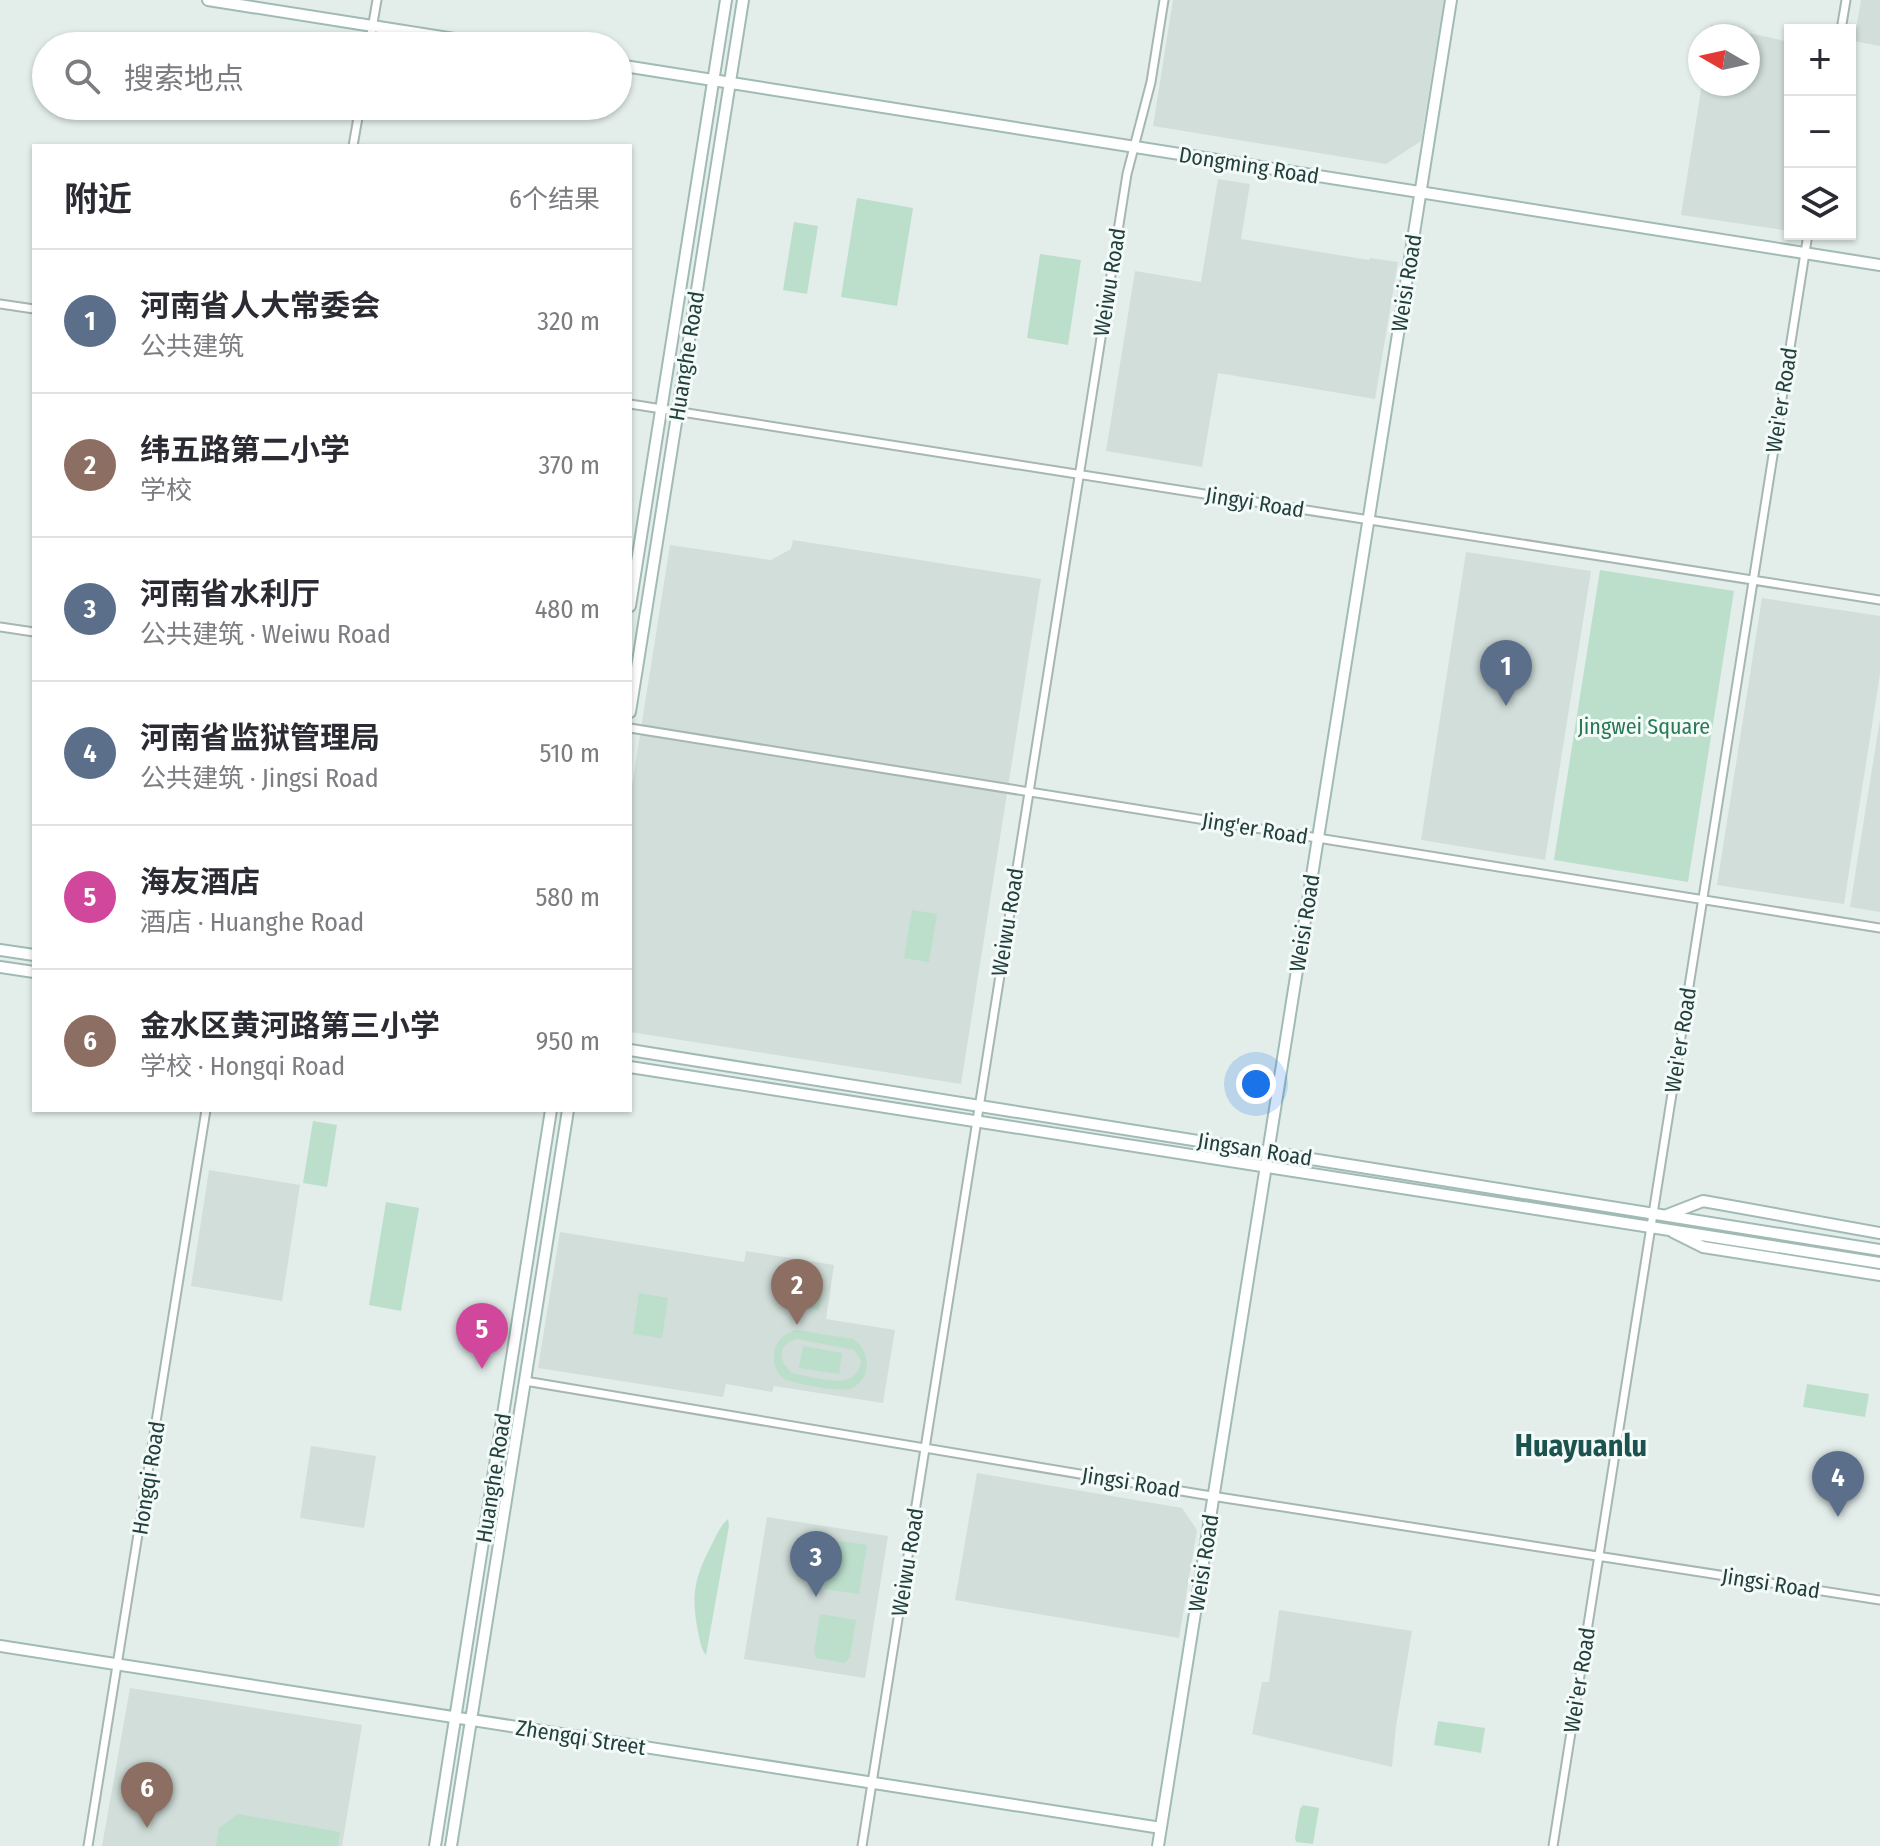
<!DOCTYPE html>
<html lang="zh">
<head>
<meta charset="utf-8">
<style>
  :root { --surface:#fff; --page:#f7f7f7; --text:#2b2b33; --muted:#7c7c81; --line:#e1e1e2; --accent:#111827 }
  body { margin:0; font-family:"Fira Sans Condensed","Noto Sans SC",sans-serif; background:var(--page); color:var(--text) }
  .controls { position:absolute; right:24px; top:24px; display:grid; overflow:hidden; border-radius:0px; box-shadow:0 2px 6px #0004 }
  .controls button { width:72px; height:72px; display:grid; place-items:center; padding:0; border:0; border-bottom:2px solid var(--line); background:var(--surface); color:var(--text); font:40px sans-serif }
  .compass { position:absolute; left:1688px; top:24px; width:72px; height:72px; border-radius:50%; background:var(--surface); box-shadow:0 2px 6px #0004; rotate:279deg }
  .you { position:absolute; left:1256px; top:1084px; width:28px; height:28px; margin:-20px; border:6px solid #fff; border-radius:50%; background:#1a73e8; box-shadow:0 0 0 12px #1a73e833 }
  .badge { display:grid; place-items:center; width:52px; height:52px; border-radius:50%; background:var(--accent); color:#fff; font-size:26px; font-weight:700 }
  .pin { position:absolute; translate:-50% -66px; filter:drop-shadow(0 2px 4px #0008) }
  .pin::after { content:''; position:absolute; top:42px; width:28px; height:24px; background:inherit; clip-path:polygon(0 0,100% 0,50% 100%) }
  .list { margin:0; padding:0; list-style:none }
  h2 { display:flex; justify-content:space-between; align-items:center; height:104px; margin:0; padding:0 32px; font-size:34px }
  h2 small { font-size:26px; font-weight:400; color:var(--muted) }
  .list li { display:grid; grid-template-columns:52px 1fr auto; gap:24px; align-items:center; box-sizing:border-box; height:144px; padding:0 32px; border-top:2px solid var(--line) }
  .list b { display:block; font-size:30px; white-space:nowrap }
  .list p { margin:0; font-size:26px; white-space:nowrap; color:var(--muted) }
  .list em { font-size:26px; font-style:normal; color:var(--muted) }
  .icon { flex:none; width:44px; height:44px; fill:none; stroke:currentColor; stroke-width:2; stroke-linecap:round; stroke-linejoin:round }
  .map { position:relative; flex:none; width:1880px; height:1846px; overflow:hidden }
  .search { position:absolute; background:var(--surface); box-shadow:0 2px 6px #0004; left:32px; top:32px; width:600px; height:88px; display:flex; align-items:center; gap:20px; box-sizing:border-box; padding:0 28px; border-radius:44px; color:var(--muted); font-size:30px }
  .panel { position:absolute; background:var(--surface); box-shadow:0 2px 6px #0004; left:32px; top:144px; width:600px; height:968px; border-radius:0px }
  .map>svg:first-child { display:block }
  .built { fill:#d1deda }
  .green { fill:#bbdfcb; fill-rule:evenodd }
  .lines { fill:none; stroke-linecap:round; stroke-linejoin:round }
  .street-casing { stroke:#a5b6b3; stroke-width:11 }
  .secondary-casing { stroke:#a1bab5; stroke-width:14 }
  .street { stroke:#fff; stroke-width:7 }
  .secondary { stroke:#fff; stroke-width:10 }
  .labels { text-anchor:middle; stroke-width:6; stroke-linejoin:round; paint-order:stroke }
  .street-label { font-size:22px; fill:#22403d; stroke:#f4faf8 }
  .park-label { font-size:22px; fill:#2a7956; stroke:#f4faf8 }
  .district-label { font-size:30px; font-weight:bold; fill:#1d534f; stroke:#f4faf8 }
</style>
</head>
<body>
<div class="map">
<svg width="1880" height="1846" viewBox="0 0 1880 1846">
  <rect width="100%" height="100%" fill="#e3eeeb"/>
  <!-- built -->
  <path class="built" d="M1173,0H1444L1421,141L1386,164L1153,126Z
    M1861,0H1880V46L1854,41Z
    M1711,25L1790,42V231L1681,215L1702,84H1748V36H1709Z
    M1218,179L1250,184L1241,239L1369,260L1370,258L1398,262L1375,399L1218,373L1202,467L1106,451L1135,271L1201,282Z
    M793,540L1041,579L961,1084L630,1032V798L670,545L771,560L791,549Z
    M1466,552L1591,571L1545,860L1421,840Z
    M1762,598L1880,616V674L1844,904L1717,885Z
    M1880,719V912L1850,907Z
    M209,1170L300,1185L282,1301L191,1286Z
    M560,1232L744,1262L746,1251L834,1265L826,1319L895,1330L883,1403L774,1386L772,1392L726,1384L723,1397L538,1368Z
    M311,1446L376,1456L364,1528L300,1518Z
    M977,1473L1182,1508L1197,1530L1179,1638L955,1600Z
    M767,1517L888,1536L865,1678L744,1659Z
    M1279,1610L1412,1631L1396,1726L1392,1767L1252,1734L1262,1682H1269Z
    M130,1688L362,1725L342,1846H102Z"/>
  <!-- green -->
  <path class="green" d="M857,198L913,208L897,306L841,297Z
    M794,222L818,226L807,294L783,290Z
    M1040,254L1081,260L1068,345L1027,338Z
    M1600,570L1734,591L1688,882L1554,860Z
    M912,910L937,914L929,962L904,958Z
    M313,1121L337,1125L327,1187L303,1183Z
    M386,1202L419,1208L401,1311L369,1305Z
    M794,1274L824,1279L819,1310L789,1305Z
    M639,1293L668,1298L662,1338L633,1334Z
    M796,1330L853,1339C871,1351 873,1379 850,1389C842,1392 791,1384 783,1378C777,1373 773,1364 774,1356C774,1342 783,1334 796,1330ZM797,1339L854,1350L861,1360C858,1394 814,1377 792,1373C778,1361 777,1344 797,1339Z
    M803,1346L842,1353L839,1374L799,1368Z
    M1807,1384L1869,1394L1865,1417L1803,1407Z
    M728,1519L729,1526L706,1655C701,1649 700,1641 698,1632C691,1595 694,1579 711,1546C716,1536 720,1526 728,1519Z
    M842,1541L867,1545L859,1594L824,1589C827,1573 824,1546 842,1541Z
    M820,1614L856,1620L850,1657L845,1663L816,1658L814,1651Z
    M1438,1721L1485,1728L1481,1753L1434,1745Z
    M1303,1805L1319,1808L1313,1844L1296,1842L1295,1838L1300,1809Z
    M238,1814L340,1832L338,1846H216L219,1828Z"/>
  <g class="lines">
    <!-- street casing -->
    <g class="street-casing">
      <path id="street" d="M1841,30L1846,0
        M369,46L377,0
        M353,146L360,106
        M0,304L34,309
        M630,404L1880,600
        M0,627L34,632
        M630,728L1880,928
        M525,1381L1199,1494L1880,1600
        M88,1846L206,1110
        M862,1846L1127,174L1151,82L1164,0
        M1553,1846L1808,234"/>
    </g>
    <!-- secondary casing -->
    <g class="secondary-casing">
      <path id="secondary" d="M208,0L499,46
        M618,65L1880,265
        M630,606L726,0
        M630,712L743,0
        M0,950L34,955
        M0,967L34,972
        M630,1050L1880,1250
        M630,1067C1047,1133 1464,1195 1880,1263
        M1667,1215L1703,1201L1880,1233
        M1673,1232L1703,1247L1880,1275
        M0,1646L1161,1828
        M435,1846L551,1110
        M451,1846L568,1110
        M1158,1846L1451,0"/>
    </g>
    <!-- street -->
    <use href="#street" class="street"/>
    <!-- secondary -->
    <use href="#secondary" class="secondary"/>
  </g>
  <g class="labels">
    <!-- street labels -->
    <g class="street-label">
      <text transform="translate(1249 165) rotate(9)" y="8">Dongming Road</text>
      <text transform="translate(1109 282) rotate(-81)" y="8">Weiwu Road</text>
      <text transform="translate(1406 283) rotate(-81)" y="8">Weisi Road</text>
      <text transform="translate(686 356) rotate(-81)" y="8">Huanghe Road</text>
      <text transform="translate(1781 400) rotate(-81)" y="8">Wei'er Road</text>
      <text transform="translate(1255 502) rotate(9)" y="8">Jingyi Road</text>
      <text transform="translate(1255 828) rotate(9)" y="8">Jing'er Road</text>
      <text transform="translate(1007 922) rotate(-81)" y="8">Weiwu Road</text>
      <text transform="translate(1304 923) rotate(-81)" y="8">Weisi Road</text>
      <text transform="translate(1680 1040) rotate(-81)" y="8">Wei'er Road</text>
      <text transform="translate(1255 1149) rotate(9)" y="8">Jingsan Road</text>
      <text transform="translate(148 1478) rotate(-81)" y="8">Hongqi Road</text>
      <text transform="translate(493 1478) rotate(-81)" y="8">Huanghe Road</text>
      <text transform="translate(1131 1482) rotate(9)" y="8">Jingsi Road</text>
      <text transform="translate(907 1562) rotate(-81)" y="8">Weiwu Road</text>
      <text transform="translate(1203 1563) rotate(-81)" y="8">Weisi Road</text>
      <text transform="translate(1771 1583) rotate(9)" y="8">Jingsi Road</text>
      <text transform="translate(1579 1680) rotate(-81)" y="8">Wei'er Road</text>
      <text transform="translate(581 1737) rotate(9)" y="8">Zhengqi Street</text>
    </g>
    <!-- park labels -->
    <g class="park-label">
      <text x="1644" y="734">Jingwei Square</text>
    </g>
    <!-- district labels -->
    <g class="district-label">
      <text x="1581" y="1456">Huayuanlu</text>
    </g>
  </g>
</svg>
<div class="controls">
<button>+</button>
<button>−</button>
<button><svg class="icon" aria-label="layers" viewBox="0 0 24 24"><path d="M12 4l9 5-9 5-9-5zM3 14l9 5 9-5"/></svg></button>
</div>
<svg class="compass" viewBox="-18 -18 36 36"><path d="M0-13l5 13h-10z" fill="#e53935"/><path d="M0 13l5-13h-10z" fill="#7c7c81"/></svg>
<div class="you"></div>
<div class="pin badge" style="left:1506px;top:706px;background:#5c6f8a">1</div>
<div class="pin badge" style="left:797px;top:1325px;background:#8d6e63">2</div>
<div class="pin badge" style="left:816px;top:1597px;background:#5c6f8a">3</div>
<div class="pin badge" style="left:1838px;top:1517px;background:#5c6f8a">4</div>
<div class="pin badge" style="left:482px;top:1369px;background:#d1479c">5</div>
<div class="pin badge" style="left:147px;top:1828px;background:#8d6e63">6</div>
<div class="search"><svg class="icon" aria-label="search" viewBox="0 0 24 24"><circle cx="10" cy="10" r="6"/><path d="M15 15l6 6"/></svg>搜索地点</div>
<section class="panel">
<h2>附近<small>6个结果</small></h2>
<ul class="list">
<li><span class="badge" style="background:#5c6f8a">1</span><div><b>河南省人大常委会</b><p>公共建筑</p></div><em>320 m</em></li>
<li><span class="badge" style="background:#8d6e63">2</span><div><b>纬五路第二小学</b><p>学校</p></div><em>370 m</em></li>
<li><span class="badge" style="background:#5c6f8a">3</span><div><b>河南省水利厅</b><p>公共建筑 · Weiwu Road</p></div><em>480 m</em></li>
<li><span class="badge" style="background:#5c6f8a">4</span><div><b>河南省监狱管理局</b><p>公共建筑 · Jingsi Road</p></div><em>510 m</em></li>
<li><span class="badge" style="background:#d1479c">5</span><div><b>海友酒店</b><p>酒店 · Huanghe Road</p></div><em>580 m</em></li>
<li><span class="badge" style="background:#8d6e63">6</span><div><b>金水区黄河路第三小学</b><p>学校 · Hongqi Road</p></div><em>950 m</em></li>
</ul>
</section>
</div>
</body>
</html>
